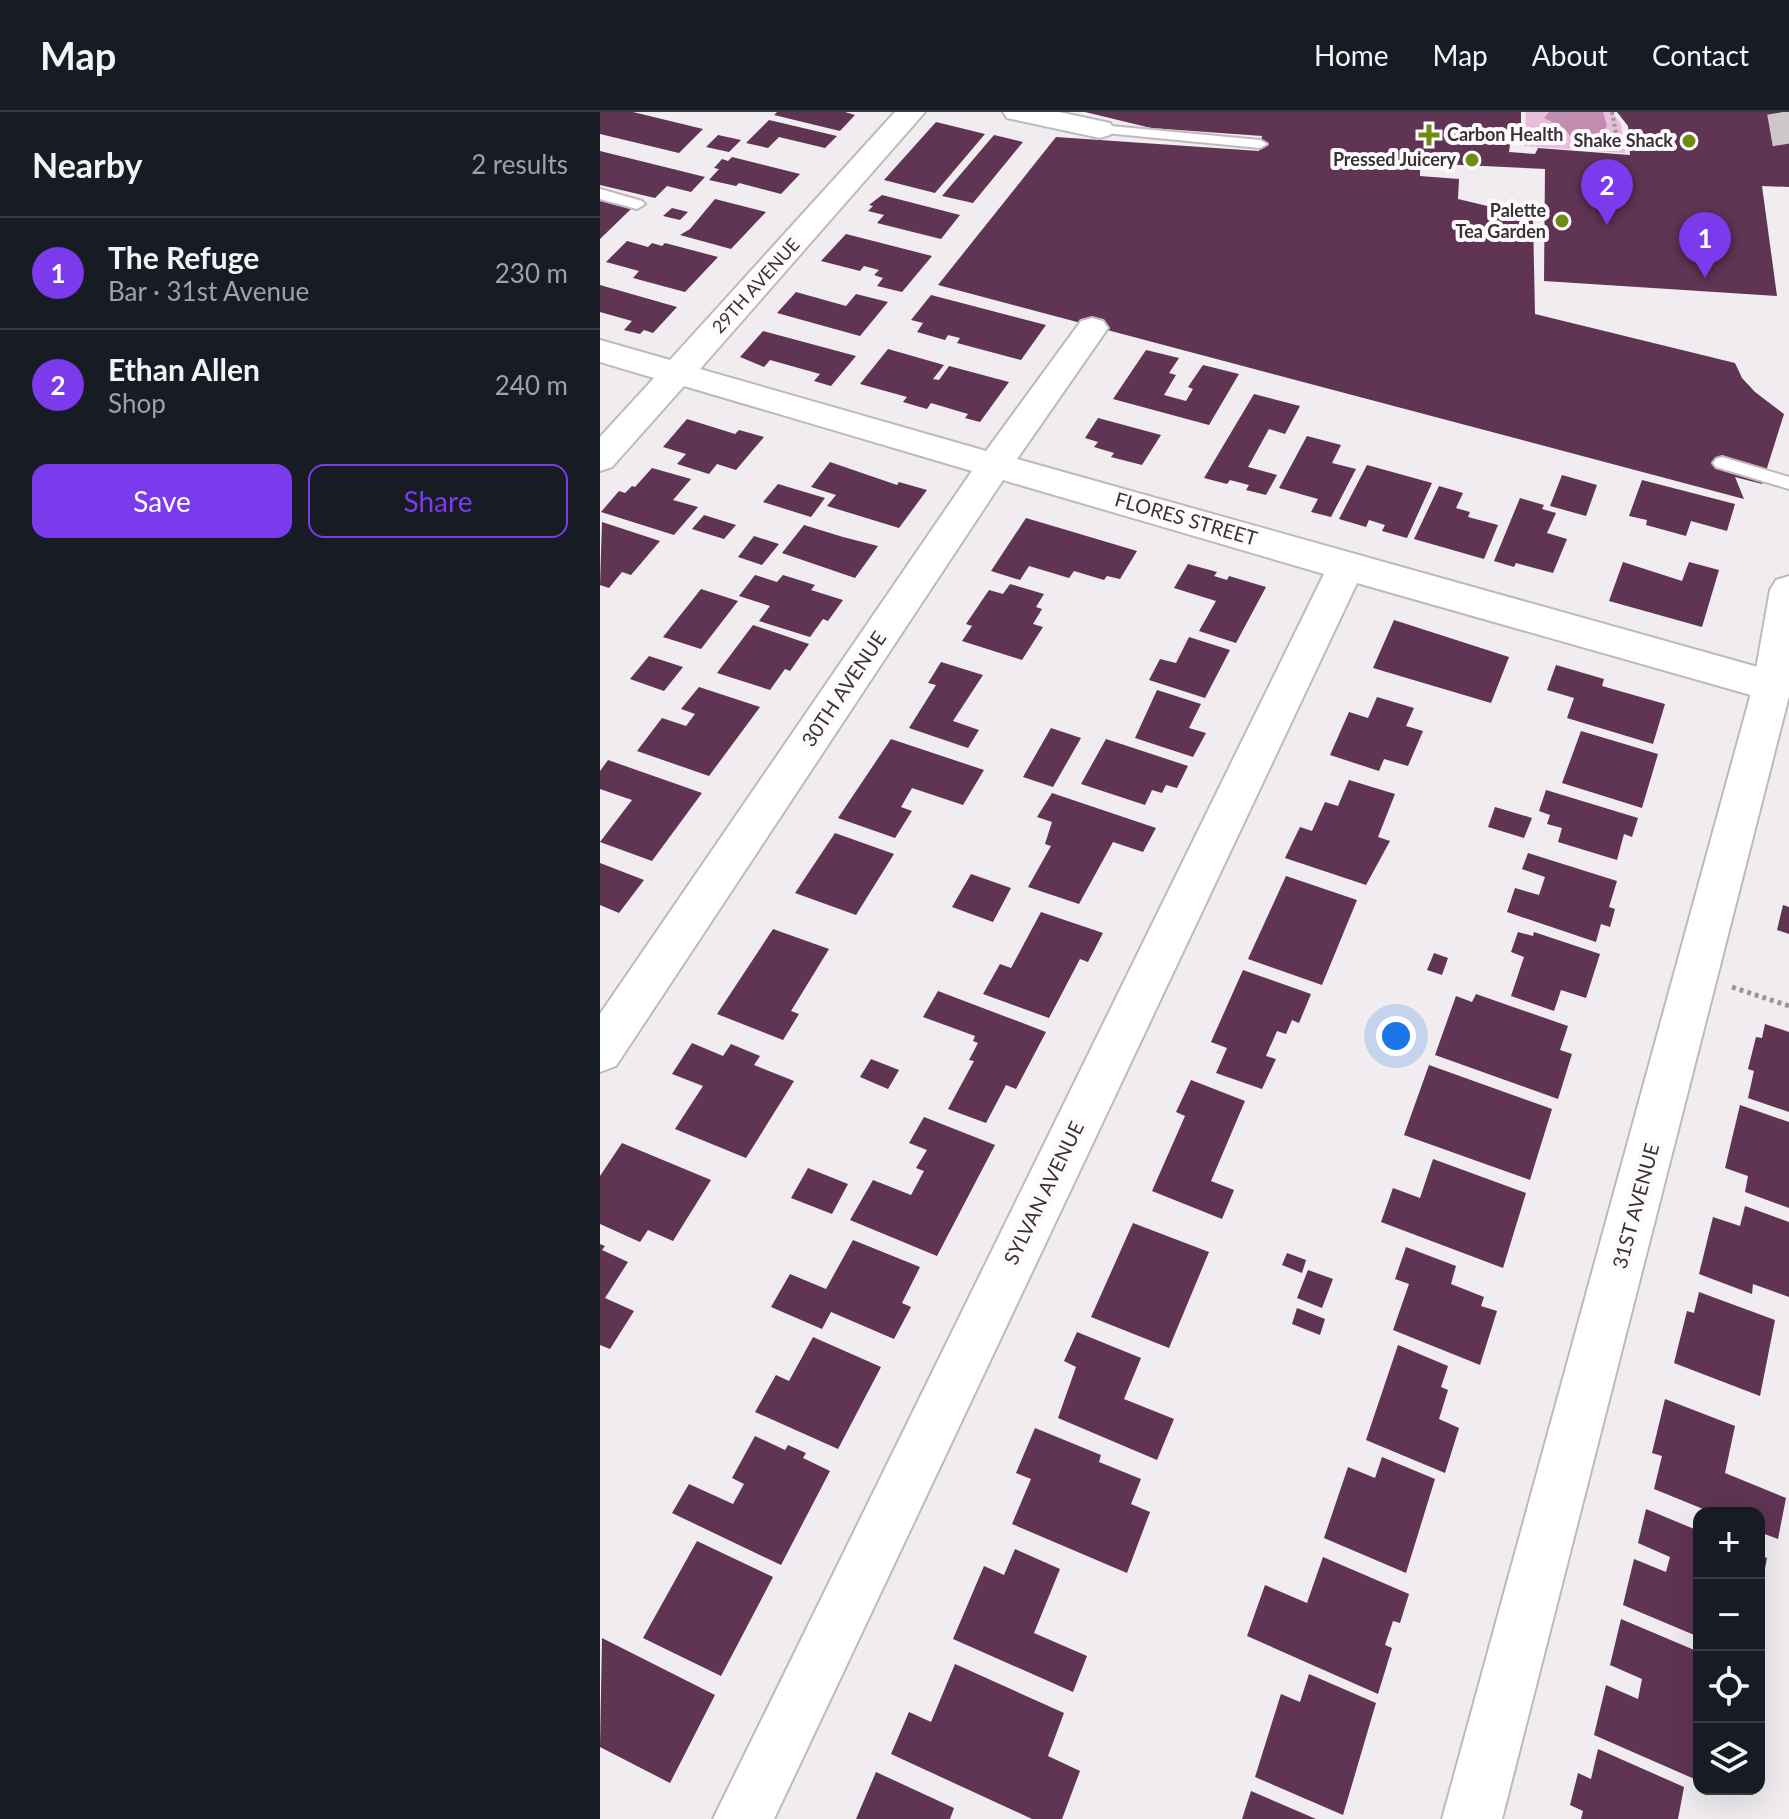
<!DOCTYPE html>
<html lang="en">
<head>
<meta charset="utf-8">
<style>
  :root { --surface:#171b24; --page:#242831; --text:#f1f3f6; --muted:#9ea1a6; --line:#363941; --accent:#7c3aed }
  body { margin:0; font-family:Lato,sans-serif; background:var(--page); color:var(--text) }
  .controls { position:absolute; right:24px; bottom:24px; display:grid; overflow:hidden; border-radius:16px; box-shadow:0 8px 32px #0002 }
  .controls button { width:72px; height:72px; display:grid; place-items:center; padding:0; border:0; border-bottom:2px solid var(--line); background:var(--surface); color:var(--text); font:40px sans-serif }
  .you { position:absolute; left:796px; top:924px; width:28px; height:28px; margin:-20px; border:6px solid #fff; border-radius:50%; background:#1a73e8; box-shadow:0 0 0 12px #1a73e833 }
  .badge { display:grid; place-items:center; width:52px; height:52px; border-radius:50%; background:var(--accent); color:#fff; font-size:26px; font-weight:700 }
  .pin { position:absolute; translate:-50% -66px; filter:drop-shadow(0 2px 4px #0008) }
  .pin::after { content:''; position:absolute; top:42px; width:28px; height:24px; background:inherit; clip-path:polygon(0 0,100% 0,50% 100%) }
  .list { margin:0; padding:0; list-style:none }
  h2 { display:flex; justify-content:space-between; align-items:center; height:104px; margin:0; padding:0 32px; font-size:34px }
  h2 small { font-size:26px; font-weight:400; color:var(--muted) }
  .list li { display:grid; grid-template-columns:52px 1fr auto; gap:24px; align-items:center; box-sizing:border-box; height:112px; padding:0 32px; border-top:2px solid var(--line) }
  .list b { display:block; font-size:30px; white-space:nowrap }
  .list p { margin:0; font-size:26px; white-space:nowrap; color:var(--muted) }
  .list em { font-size:26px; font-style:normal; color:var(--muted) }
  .actions { display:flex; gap:16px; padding:24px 32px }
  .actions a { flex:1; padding:18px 0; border:2px solid var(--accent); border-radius:16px; text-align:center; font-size:28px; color:var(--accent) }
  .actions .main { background:var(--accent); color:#fff }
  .icon { flex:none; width:44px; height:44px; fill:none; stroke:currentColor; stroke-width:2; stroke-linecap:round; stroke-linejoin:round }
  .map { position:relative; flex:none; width:1189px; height:1707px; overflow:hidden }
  header { display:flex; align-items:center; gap:48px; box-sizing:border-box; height:112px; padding:0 40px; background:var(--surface); border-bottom:2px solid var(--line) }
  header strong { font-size:38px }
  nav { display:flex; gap:44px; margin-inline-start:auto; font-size:28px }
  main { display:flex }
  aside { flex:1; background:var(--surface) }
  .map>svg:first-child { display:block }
  .green { fill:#eabedb }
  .water { fill:#c18eb1 }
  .building { fill:#603453 }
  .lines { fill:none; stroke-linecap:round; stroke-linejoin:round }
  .tertiary-tunnel { stroke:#cbc7ca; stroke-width:32; stroke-dasharray:32 16; stroke-linecap:butt }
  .service-casing { stroke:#beb9bc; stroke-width:4 }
  .minor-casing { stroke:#beb9bc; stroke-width:4 }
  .tertiary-casing { stroke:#beb9bc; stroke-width:4 }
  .path-far1 { stroke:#999698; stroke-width:4; stroke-dasharray:3 3; stroke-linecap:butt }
  .path { stroke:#999698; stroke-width:5; stroke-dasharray:4 4; stroke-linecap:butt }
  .service { fill:#fff; fill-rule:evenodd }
  .minor { fill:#fff; fill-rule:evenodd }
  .tertiary { fill:#fff; fill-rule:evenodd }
  .poi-dot { fill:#6c8d12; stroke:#fef9fc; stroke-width:3 }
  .labels { text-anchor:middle; stroke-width:8; stroke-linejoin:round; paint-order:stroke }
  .far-poi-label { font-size:18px; font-weight:bold; fill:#363435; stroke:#fef9fc; text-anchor:end }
  .far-street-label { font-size:18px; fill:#363435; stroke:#fef9fc }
  .street-label { font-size:20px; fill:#363435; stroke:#fef9fc }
</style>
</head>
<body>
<header>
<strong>Map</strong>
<nav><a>Home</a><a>Map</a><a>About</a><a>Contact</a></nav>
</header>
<main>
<aside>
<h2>Nearby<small>2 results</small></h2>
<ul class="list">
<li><span class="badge">1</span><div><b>The Refuge</b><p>Bar · 31st Avenue</p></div><em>230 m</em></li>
<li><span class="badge">2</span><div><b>Ethan Allen</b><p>Shop</p></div><em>240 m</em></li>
</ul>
<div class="actions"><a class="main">Save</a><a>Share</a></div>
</aside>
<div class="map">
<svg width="1189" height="1707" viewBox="0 0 1189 1707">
  <rect width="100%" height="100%" fill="#f0ecef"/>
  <!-- green -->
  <path class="green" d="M926,0H1012L1021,12L1025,41L924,34Z"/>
  <!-- water -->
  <path class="water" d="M949,0H1003L1007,14L997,24L973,28L964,16L944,6Z"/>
  <!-- building -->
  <path class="building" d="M0,0H33L103,17L79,41L0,22Z
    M177,0H245L255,3L240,19L174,3Z
    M485,0H921V25H911L909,40L935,42L938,36L1030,43L1028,14L1017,0H1189V75L1162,74L1177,184L944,169L945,57L820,51V64L859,67L858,87L933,105L935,202L1135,251L1142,266L1155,280L1184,302L1162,372L1135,365L1144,387L338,173L456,25L659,39L662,24L551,16Z
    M169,8L237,24L225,36L179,25L168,36L146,31Z
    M336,10L385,22L335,81L284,68Z
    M118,23L141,28L129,40L106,35Z
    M394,23L423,30L373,91L342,84Z
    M0,39L81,59L105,65L91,80L67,74L55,86L0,73Z
    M132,45L200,62L181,82L139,71L136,74L109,68L119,57L114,56L122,47L128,49Z
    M282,83L360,103L341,127L277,111L284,103L268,99L273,94L269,93Z
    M115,87L166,100L131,137L80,123L90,117Z
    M0,89L31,97L0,127Z
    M72,96L88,100L80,108L63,104Z
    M246,122L332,144L302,180L277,174L283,166L274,163L279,158L264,154L260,159L221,149Z
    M27,129L48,135L52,131L62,134L65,131L118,145L85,180L33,166L39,159L6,150Z
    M0,173L77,195L53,221L44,218L40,222L24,218L32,209L0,200Z
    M196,180L246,194L256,182L288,190L260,224L177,201Z
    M331,183L446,213L421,248L357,231L360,226L348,223L345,228L317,220L323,211L311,208Z
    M163,219L256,244L231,274L214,269L220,262L170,248L164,255L140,245Z
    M288,237L344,253L333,267L339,268L349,254L409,270L380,310L365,306L368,302L331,291L327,297L303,290L307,285L260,272Z
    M546,238L579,246L569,261L576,263L564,283L586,289L593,277L588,275L603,253L639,262L609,313L513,287Z
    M654,282L700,294L685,322L669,317L648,355L677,363L666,383L646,378L649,373L630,368L627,372L604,366Z
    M498,306L561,323L542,353L511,345L514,341L494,335L498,330L485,326Z
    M87,307L135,322L139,318L164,325L136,358L117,352L109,362L77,352L86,342L63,335Z
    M707,324L741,333L732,351L756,357L731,405L711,400L718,387L679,376Z
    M230,350L297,373L299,370L327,378L299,416L227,394L236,383L211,375Z
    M767,353L832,371L807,426L782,419L785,413L769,408L766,415L739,407Z
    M52,356L91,367L73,388L98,395L74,423L1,400L19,379L25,381L32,374L35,375Z
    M962,363L997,373L986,404L950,394Z
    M1042,368L1135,392L1127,419L1091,409L1086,424L1046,413L1047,408L1029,404Z
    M178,372L225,386L211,405L163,390Z
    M839,374L863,381L856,396L870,400L868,405L898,413L884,447L814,427Z
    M920,386L944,393L942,397L956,401L947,421L967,427L953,461L916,451L914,455L894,449Z
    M104,403L136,413L124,427L92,417Z
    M426,406L537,439L520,467L507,464L504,468L474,459L469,466L429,454L420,468L391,459Z
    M2,410L60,429L31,463L22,460L9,476L0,473Z
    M204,413L243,425L278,434L255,466L182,441Z
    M154,424L179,432L162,453L138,445Z
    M1023,450L1082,469L1089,450L1119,458L1102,515L1009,489Z
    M588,452L617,460L614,464L627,468L629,464L666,475L636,531L599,519L616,489L574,476Z
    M155,463L177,470L183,463L215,473L211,478L243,488L228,509L223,507L210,525L159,509L170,494L139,484Z
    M410,472L444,482L436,495L442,497L433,512L443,515L422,548L362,529L372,514L366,512L389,478L403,482Z
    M101,477L138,489L101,537L63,525Z
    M794,508L909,545L891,591L773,556Z
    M153,513L209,532L190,559L185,557L170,578L117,561Z
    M589,525L630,538L605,586L549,568L560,547L576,551Z
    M49,544L83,555L64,579L30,567Z
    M341,550L383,563L353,609L379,618L368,636L309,616L336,573L328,571Z
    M956,553L1004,567L1002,574L1065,592L1053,632L967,606L974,586L947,578Z
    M99,575L160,595L109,664L37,639L62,606L86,614L95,602L81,597Z
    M557,578L601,592L589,616L606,621L593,645L535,626Z
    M777,585L814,596L806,614L823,619L808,654L784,647L779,659L730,643L749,600L768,606Z
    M451,616L481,626L453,675L423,665Z
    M981,619L1058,642L1042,696L962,671Z
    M291,627L384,658L363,693L312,676L301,695L312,699L295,726L238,706Z
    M506,627L588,654L577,676L566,673L562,681L552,678L545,693L481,672Z
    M8,648L102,681L52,749L0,730L32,688L0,677V659Z
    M749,668L795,682L778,725L790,729L766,773L685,746L700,715L712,719L725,690L738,694Z
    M946,678L1038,706L1032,725L1024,722L1017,748L958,730L962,716L947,712L950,703L939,699Z
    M452,681L556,716L543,740L513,730L479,792L428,775L451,734L445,732L452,710L437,705Z
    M895,695L932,706L924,726L888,715Z
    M235,721L294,742L256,803L195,781Z
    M928,741L1017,769L1009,795L1015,797L1010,815L1001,812L996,830L907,800L915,776L939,783L945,765L922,757Z
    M0,751L44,768L19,801L0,793Z
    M371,762L411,776L393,810L352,795Z
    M686,764L757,788L722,873L648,847Z
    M1183,793L1189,795V822L1177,818Z
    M441,800L503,821L488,850L480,847L449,906L383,882L400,852L411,856Z
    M173,817L229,837L191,899L199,902L183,928L117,902Z
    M918,820L933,824L934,820L1000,842L986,886L961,878L954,899L911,884L924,845L911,840Z
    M834,841L848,846L842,863L827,858Z
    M643,858L711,882L699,911L692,908L686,922L677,919L666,944L676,947L662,977L616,961L627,936L611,930Z
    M338,879L446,920L416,977L406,973L386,1011L348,997L374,949L369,948L378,931L373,929L375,924L323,905Z
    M876,882L968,914L960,938L972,942L958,987L835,943L856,884L872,890Z
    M1165,912L1189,920V1000L1148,986L1154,959L1148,957L1156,925L1162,926Z
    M92,931L123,944L131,932L160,944L154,953L194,969L146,1046L75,1017L103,974L72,962Z
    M271,947L299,958L288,977L260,965Z
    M829,953L952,997L930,1068L804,1023Z
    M591,968L645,989L611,1069L634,1078L622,1107L552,1079L585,1004L576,1000Z
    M1140,993L1189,1010V1096L1145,1080L1148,1064L1125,1056Z
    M324,1005L395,1033L337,1144L250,1108L273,1068L311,1083L324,1059L316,1056L327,1038L309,1031Z
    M22,1031L111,1068L73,1129L48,1118L40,1130L0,1112V1064Z
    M833,1047L926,1081L903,1156L781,1110L793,1076L820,1086Z
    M208,1056L248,1072L232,1102L191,1086Z
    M1145,1094L1189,1110V1185L1153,1172L1152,1182L1099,1162L1113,1105L1140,1114Z
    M533,1111L609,1140L569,1236L491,1205Z
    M253,1128L320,1155L302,1191L311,1195L294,1227L231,1200L222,1217L171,1195L190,1162L226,1177Z
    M0,1132L5,1134L2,1138L28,1150L5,1186L34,1199L10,1237L0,1233Z
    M806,1135L856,1154L851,1172L884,1185L881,1194L897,1199L880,1253L793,1218L809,1172L795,1167Z
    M687,1141L706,1148L702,1161L682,1153Z
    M708,1158L733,1167L722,1196L697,1186Z
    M1099,1180L1175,1208L1160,1284L1074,1251L1087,1199L1094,1201Z
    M697,1196L725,1207L720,1223L692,1212Z
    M477,1220L541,1246L524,1287L574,1307L557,1348L458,1306L476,1255L464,1249Z
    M213,1225L281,1255L238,1337L155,1300L176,1263L189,1269Z
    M798,1233L848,1254L841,1275L848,1278L839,1307L859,1316L845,1361L766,1328Z
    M1065,1287L1135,1314L1125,1361L1186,1386L1178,1427L1159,1420V1401H1113L1054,1377L1062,1344L1052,1341Z
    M435,1316L501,1343L499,1350L541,1367L531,1392L550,1400L527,1461L412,1412L431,1367L416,1361Z
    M155,1324L185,1338L188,1333L206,1341L203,1346L230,1359L181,1453L72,1401L89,1372L133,1392L144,1372L132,1366Z
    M782,1345L835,1367L806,1461L724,1426L748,1355L775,1366Z
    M1046,1397L1099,1419V1525L1023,1493L1034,1447L1066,1460L1070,1445L1038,1431Z
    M97,1429L173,1465L121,1564L43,1526Z
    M415,1437L460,1457L434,1521L487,1544L473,1580L353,1527L384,1454L404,1463Z
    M1159,1443L1167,1446L1160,1483H1159Z
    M723,1445L809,1482L800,1511L793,1509L785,1533L792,1536L778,1582L647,1524L665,1473L707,1491Z
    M1021,1507L1099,1540V1669L994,1623L1006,1573L1038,1587L1042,1567L1010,1553Z
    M2,1526L115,1583L70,1671L0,1635Z
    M355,1552L464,1601L448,1644L480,1659L462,1707H432L291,1642L309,1600L331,1610Z
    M709,1562L776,1591L743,1703L655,1665L681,1582L700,1590Z
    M998,1637L1084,1675L1078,1707H981L983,1699L970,1693L978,1661L991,1667Z
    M276,1660L354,1696L350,1707H256Z
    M651,1679L716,1707H642Z"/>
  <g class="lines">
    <!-- tertiary-tunnel -->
    <path class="tertiary-tunnel" d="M1183,0L1189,34"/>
    <!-- service casing -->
    <g class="service-casing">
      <path id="service" d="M500,13L660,28L667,32L660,36L495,20L493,17Z
        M0,77L42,89L45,92L37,97L0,87Z
        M1122,345L1189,365V377L1116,355L1113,351L1116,347Z"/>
    </g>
    <!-- minor casing -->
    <g class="minor-casing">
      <path id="minor" d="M295,0H325L100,257L386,339L481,209L492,206L503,209L508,216L417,347L1172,559L1186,563L1189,579L1186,585L1172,589L757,471L174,1707H113L724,462L403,368L16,954L0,960V902L372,359L84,274L12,355L0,359V325L54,266L0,250V228L70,248Z
        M403,0H459L510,11L514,17L510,23L500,26L407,6Z"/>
    </g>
    <!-- tertiary casing -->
    <g class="tertiary-casing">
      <path id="tertiary" d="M1189,464V584L902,1707H842L1153,574L1170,478L1176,468Z"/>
    </g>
    <!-- path-far1 -->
    <path class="path-far1" d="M1012,0L1016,21L1029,38"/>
    <!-- path -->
    <path class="path" d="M1132,875L1189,894"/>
    <!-- service -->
    <use href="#service" class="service"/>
    <!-- minor -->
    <use href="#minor" class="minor"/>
    <!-- tertiary -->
    <use href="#tertiary" class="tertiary"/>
  </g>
  <!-- markers -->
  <g class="poi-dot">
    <path d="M825 11h8v8h8v8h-8v8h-8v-8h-8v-8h8z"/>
    <circle cx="1089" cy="29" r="8"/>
    <circle cx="872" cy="48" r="8"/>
    <circle cx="962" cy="109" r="8"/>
  </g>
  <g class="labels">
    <!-- far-poi labels -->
    <g class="far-poi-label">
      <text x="847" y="29" text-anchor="start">Carbon Health</text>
      <text x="1073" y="35">Shake Shack</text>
      <text x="856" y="54">Pressed Juicery</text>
      <text x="946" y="105">Palette<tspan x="946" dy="21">Tea Garden</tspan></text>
    </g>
    <!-- far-street labels -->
    <g class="far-street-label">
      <text transform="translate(156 174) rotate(-48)" y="6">29TH AVENUE</text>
    </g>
    <!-- street labels -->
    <g class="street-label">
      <text transform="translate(586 407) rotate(16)" y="7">FLORES STREET</text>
      <text transform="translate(244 577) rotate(-56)" y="7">30TH AVENUE</text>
      <text transform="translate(444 1081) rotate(-64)" y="7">SYLVAN AVENUE</text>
      <text transform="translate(1036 1094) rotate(-75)" y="7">31ST AVENUE</text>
    </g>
  </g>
</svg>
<div class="controls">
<button>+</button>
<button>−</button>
<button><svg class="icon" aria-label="locate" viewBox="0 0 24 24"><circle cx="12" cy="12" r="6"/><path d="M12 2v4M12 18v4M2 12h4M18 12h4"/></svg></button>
<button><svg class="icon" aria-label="layers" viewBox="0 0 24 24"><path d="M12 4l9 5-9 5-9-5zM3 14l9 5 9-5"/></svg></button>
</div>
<div class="you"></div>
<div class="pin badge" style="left:1105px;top:166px">1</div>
<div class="pin badge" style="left:1007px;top:113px">2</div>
</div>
</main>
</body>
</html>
